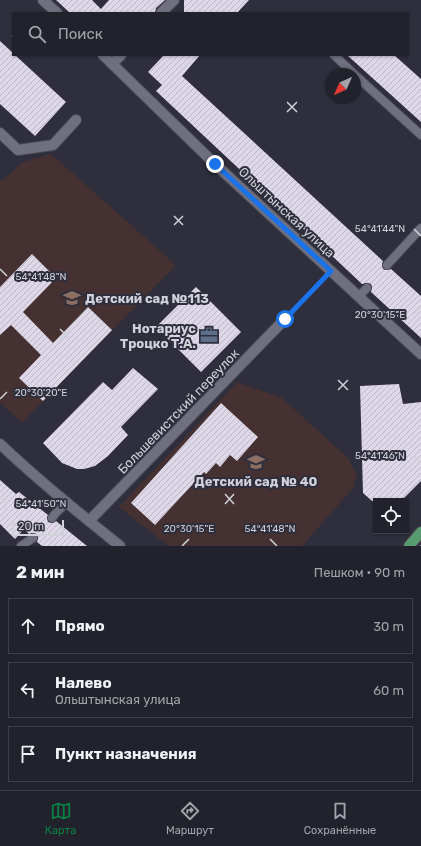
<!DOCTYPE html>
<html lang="ru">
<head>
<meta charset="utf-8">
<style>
  :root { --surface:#22222d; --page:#2e2f39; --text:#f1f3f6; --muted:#a2a4aa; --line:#3f3f49; --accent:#0b8043 }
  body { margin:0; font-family:Rubik,sans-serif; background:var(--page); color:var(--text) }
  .controls { position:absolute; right:12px; bottom:12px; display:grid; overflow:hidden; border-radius:0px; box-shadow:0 1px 3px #0004 }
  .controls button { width:36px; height:36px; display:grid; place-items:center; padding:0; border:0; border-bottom:1px solid var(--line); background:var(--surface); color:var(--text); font:20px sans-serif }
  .compass { position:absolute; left:325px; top:68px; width:36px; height:36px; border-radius:50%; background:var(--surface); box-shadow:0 1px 3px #0004; rotate:225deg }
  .scale { position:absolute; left:12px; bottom:10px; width:52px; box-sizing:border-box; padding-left:4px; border:2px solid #d0d1d9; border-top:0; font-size:11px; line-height:14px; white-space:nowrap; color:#d0d1d9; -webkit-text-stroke:3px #2e2e3c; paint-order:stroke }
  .stop { position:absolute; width:12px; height:12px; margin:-9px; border:3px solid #1a73e8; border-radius:50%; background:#fff }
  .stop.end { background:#1a73e8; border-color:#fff; box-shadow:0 1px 4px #0008 }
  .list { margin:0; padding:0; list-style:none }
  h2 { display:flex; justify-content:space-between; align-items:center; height:52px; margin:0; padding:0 16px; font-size:17px }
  h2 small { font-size:13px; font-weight:400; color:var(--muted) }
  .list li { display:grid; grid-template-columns:26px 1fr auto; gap:12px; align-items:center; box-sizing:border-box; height:56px; margin:0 8px 8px; padding:0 8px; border:1px solid var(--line); border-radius:0px }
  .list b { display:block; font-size:15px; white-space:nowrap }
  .list p { margin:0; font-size:13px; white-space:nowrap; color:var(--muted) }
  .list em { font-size:13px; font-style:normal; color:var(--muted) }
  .icon { flex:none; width:22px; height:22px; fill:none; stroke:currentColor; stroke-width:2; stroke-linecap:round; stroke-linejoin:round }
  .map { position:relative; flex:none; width:421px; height:546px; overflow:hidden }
  .search { position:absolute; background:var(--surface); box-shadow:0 1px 3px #0004; left:12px; right:12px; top:12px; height:44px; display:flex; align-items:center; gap:10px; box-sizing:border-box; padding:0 14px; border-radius:0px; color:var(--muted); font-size:15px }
  .sheet { height:244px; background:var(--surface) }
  nav { display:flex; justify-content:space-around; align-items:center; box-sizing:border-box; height:56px; border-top:1px solid var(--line); background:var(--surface); font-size:11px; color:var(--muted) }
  nav a { display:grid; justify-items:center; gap:2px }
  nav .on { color:var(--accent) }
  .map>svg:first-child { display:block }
  .education { fill:#453131 }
  .building { fill:url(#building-hatch) }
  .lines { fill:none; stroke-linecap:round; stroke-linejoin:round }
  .lane-casing { stroke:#4a4a55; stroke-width:10 }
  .street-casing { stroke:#4a4a55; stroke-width:12 }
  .secondary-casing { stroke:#4a4a55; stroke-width:12 }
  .primary-casing { stroke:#4a4a55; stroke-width:12 }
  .path { stroke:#7e7f8a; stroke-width:2.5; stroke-dasharray:2 2; stroke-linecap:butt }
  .lane { stroke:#6f6f7f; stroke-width:8 }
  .street { stroke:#6f6f7f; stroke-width:10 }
  .secondary { stroke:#6f6f7f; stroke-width:10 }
  .primary { stroke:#589b71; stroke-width:10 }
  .tram { stroke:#a5a6af; stroke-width:1 }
  .route { stroke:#1a73e8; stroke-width:5 }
  .ticks { fill:none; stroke:#d0d1d9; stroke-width:1.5 }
  .labels { text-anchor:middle; stroke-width:4; stroke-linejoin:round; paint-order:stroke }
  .street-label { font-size:13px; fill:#d0d1d9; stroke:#2e2e3c }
  .poi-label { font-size:13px; font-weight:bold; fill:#d0d1d9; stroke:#2e2e3c; text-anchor:start }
  .ticks-label { font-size:10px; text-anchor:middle; fill:#d0d1d9; stroke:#2e2e3c; stroke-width:4; stroke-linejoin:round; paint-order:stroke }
</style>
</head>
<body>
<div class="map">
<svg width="421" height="546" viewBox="0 0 421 546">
  <defs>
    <pattern id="building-hatch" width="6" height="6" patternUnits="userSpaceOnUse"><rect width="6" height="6" fill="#ded7e8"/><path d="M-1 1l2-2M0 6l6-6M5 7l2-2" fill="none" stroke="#beb9c7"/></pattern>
  </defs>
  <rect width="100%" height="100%" fill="#2e2e3c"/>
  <!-- education -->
  <path class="education" d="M51,154L176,265L22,423L0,402V179L2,181L23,162Z
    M237,382L282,398L348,458L357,475L354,487L302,546H169L119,507Z"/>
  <!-- building -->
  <path class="building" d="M56,0H92L101,9L109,0H165L156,8L155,13H70Z
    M184,0H249L237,13H184Z
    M0,41L13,53V55H15L66,102L35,136L0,104Z
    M164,55H200L182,76L383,261L382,264L383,269L386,270L391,269L421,296V338L371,292L372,287L371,284L368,283H365L363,284H362L156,91L162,85L148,72Z
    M347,55H394L421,79V122Z
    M32,254L56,278L23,312L53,343L88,307L112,330L43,401L19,378L41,355L11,325L0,335V287Z
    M196,287L241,332L201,372L156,327Z
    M133,368L158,389L121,427L128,435L108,456L95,466L84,469H77L62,463L43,443L103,382L112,390Z
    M399,384L403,404L421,402V481L401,501H372L363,493L360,386Z
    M221,403L258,437L237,461L230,455L220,467L216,463L206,474L204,472L155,525L131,503Z
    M0,480L16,494L19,492L48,515L47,518L48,522L52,523L56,521L87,546H42L37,542L38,538L37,535L33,533L29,534L24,529L15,539L0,524Z"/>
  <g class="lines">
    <!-- lane casing -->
    <g class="lane-casing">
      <path id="lane" d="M334,55L354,74
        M355,75L421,135
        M387,265L421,228
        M359,296L367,288
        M52,518L55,514L66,503
        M21,546L33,538"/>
    </g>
    <!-- street casing -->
    <g class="street-casing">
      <path id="street" d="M43,0L57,13
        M161,13L174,0
        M103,55L215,164L421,354
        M112,64L121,55
        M0,133L18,150L53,145L76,120
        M89,521L285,319"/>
    </g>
    <!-- secondary casing -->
    <g class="secondary-casing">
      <path id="secondary" d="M0,444C38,480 79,513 120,546"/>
    </g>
    <!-- primary casing -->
    <g class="primary-casing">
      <path id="primary" d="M409,546L421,532"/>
    </g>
    <!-- path -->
    <path class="path" d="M12,37L13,36
      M294,309L323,280"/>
    <!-- lane -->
    <use href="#lane" class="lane"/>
    <!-- street -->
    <use href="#street" class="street"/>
    <!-- secondary -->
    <use href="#secondary" class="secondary"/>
    <!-- primary -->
    <use href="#primary" class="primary"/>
    <!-- tram -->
    <path class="tram" d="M420,546L421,545"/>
  </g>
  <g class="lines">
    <!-- route -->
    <path class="route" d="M215,164L331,271L285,319"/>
  </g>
  <!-- ticks -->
  <path class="ticks" d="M287,102L297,112M287,112L297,102M174,216L183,225M174,225L183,216M414,229L421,236M0,269L7,276M414,314L421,307M60,329L70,339M60,339L70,329M338,380L348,390M338,390L348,380M0,399L7,392M414,456L421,463M225,494L234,504M0,497L7,504M225,504L234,494M270,539L277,546M182,546L189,539"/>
  <!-- icons -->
  <defs>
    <g id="school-bare" transform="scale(1.38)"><path d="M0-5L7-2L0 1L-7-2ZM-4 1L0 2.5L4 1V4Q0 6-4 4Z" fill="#8d6e63" stroke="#2e2e3c" stroke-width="2.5" paint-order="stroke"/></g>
    <g id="office-bare" transform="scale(1.38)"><path d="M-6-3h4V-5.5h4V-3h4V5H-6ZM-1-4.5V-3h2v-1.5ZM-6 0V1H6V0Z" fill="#5c6f8a" stroke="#2e2e3c" stroke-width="2.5" paint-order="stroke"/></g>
  </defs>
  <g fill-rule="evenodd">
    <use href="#school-bare" x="72" y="298"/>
    <use href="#office-bare" x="209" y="335"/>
    <use href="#school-bare" x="256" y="462"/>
  </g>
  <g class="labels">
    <!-- street labels -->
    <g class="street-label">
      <text transform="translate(287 212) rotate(43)" y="5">Ольштынская улица</text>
      <text transform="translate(178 411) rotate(-46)" y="5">Большевистский переулок</text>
    </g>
    <!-- poi labels -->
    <g class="poi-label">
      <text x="85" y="303">Детский сад №113</text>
      <text x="196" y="333" text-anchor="end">Нотариус<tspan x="196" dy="15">Троцко Т.А.</tspan></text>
      <text x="256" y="486" text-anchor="middle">Детский сад № 40</text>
    </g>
  </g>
  <g class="ticks-label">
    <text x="380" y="232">54°41'44"N</text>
    <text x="41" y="280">54°41'48"N</text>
    <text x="380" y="318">20°30'15"E</text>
    <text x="41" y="396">20°30'20"E</text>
    <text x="380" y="459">54°41'46"N</text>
    <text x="41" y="507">54°41'50"N</text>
    <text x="189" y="532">20°30'15"E</text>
    <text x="270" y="532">54°41'48"N</text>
  </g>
</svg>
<div class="controls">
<button><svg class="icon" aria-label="locate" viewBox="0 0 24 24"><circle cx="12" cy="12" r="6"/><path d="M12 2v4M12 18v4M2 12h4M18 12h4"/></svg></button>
</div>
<svg class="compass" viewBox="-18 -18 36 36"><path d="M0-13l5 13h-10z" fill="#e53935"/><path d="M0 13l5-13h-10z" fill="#a2a4aa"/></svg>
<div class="scale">20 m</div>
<div class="stop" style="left:285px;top:319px"></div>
<div class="stop end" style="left:215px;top:164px"></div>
<div class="search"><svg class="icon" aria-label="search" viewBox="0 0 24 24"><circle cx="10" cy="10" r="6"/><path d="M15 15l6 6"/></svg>Поиск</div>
</div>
<section class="sheet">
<h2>2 мин<small>Пешком · 90 m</small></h2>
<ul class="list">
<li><svg class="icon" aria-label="ahead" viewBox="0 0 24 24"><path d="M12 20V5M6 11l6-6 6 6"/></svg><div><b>Прямо</b></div><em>30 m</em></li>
<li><svg class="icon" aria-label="left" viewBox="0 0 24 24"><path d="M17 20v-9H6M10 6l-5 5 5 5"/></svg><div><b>Налево</b><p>Ольштынская улица</p></div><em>60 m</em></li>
<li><svg class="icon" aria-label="arrive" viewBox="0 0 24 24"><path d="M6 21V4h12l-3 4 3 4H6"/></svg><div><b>Пункт назначения</b></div></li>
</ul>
</section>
<nav>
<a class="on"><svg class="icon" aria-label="map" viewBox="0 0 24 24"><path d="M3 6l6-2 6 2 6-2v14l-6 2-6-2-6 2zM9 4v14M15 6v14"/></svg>Карта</a>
<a><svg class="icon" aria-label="directions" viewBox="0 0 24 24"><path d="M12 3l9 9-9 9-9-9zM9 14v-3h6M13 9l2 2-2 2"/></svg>Маршрут</a>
<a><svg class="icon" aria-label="saved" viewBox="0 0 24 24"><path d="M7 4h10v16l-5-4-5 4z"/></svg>Сохранённые</a>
</nav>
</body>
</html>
